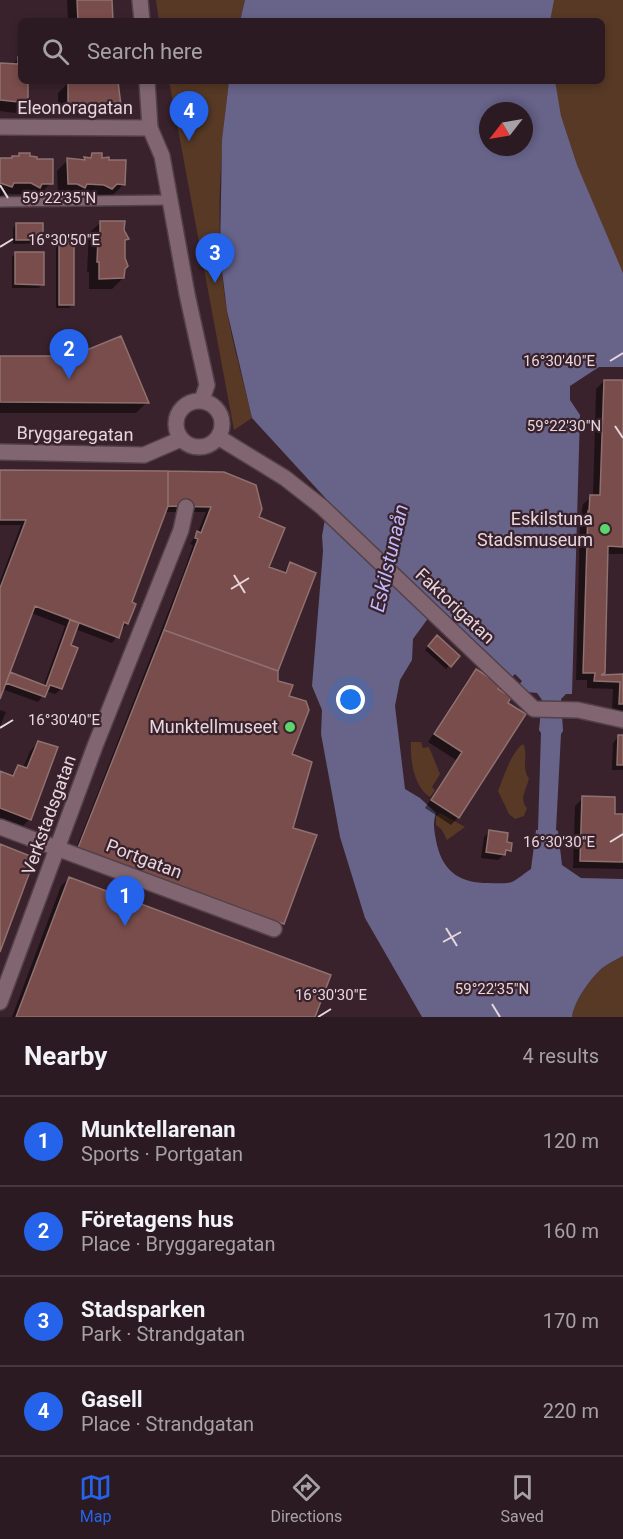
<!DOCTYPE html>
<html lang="en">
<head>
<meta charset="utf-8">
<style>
  :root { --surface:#2b1a21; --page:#37272e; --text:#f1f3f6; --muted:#a6a1a5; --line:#47383f; --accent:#2563eb }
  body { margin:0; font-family:Roboto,sans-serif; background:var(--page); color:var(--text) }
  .compass { position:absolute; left:479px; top:102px; width:54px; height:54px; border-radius:50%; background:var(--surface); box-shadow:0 3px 9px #0003; rotate:239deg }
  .you { position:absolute; left:351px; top:700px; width:21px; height:21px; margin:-15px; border:4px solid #fff; border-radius:50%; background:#1a73e8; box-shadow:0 0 0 9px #1a73e833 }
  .badge { display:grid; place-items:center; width:39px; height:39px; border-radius:50%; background:var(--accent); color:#fff; font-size:20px; font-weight:700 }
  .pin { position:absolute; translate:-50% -50px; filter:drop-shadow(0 2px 3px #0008) }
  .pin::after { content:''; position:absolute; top:32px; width:21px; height:18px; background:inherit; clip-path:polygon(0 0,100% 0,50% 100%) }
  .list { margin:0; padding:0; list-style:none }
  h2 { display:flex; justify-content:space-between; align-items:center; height:78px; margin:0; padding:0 24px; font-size:26px }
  h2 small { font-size:20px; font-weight:400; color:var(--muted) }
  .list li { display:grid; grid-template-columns:39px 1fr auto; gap:18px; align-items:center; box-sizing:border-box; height:90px; padding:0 24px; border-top:2px solid var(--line) }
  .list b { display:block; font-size:22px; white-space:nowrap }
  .list p { margin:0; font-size:20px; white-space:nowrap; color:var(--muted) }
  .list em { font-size:20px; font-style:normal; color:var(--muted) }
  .icon { flex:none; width:33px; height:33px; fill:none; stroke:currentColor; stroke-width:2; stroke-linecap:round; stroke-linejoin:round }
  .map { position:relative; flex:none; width:623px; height:1017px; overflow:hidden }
  .search { position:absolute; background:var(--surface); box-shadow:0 3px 9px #0003; left:18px; right:18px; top:18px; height:66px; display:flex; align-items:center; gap:15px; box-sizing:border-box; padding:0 21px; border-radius:9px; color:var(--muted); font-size:22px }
  .sheet { height:438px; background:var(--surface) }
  nav { display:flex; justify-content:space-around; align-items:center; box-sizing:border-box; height:84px; border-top:2px solid var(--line); background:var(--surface); font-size:16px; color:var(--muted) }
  nav a { display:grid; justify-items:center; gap:3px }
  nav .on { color:var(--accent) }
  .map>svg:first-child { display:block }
  .green { fill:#573925 }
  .water { fill:#676389; fill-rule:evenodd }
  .shadow { fill:#0007; fill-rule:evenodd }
  .building { fill:#794d4b; stroke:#8f716f; stroke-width:1.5 }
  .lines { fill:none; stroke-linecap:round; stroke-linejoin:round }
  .service-casing { stroke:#534049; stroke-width:12 }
  .minor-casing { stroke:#534049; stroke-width:18 }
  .service { stroke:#816671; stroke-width:9 }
  .minor { stroke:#816671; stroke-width:15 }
  .ticks { fill:none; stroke:#e6d6dd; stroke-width:2 }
  .poi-dot { fill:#5cd56d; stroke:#39222c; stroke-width:2 }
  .labels { text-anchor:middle; stroke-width:4.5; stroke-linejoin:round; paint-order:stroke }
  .street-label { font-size:18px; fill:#e6d6dd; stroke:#39222c }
  .poi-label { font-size:18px; fill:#e6d6dd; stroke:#39222c; text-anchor:end }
  .water-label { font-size:20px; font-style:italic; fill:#c0b9f9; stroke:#39222c }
  .ticks-label { font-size:15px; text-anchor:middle; fill:#e6d6dd; stroke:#39222c; stroke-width:4.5; stroke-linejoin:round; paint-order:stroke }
</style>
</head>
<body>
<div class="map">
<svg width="623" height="1017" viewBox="0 0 623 1017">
  <rect width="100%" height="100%" fill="#39222c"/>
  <!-- green -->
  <path class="green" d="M156,0H245L240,21H159Z
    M548,0H623V281L572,167L549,81H602V21H547Z
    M169,81H229C220,154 214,238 227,311C233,347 244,383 252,418L234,430Z
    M411,742H421L423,748L429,747L440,774L432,787L435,790L430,797C414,787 410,761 411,742Z
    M523,744C528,753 523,763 526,773C527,778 530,775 528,782C526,789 519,801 527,808L524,816L515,819L509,814L498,791C503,779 511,752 523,744Z
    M440,813L465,827L447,840L442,830L436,825V816Z
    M623,956V1017H572C574,1002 588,982 599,971C605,965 615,960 623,956Z"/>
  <!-- water -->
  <path class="water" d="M245,0H554L550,21H240Z
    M229,81H555L561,116L577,165L623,273V367H599L570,386V400L580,415L572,694H566L561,699L563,731L561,734L556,830L558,831L562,865L581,878L623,879V956C615,960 605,965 599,971C588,982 574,1002 572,1017H422L365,918L340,837L321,734L322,710L312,686L323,551L322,536L325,519L342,538L351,526L252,418L227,311L220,255L222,140ZM488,111H524V147H488ZM437,606L511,678L515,674L522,681L519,685L527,692L537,693L542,700L539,730L541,733L538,830H536L531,869C525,873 518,879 512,882C504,884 496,883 488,883C461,883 444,873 437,845C435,835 432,824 436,813L420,798L405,789L395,706L400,680L412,660L413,639Z"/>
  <!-- shadow -->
  <path class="shadow" d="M67,0H110L111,21H68Z
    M19,58H21V81H27L26,102L15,113L0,111V65H12Z
    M117,81L119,105L108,116L58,115V93L69,82Z
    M20,154L51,183L40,194H32L28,198L20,194H4L0,197V160L16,158Z
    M93,155L124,184L113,195H104L100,199L93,195H76L73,198L65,194H58L57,171L68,160L82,161Z
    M100,223L123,230L127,238L123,242V278L112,289H89V272H87L89,233Z
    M17,224L42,240L38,243L13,244V228Z
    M60,241L72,305L69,308H56V244Z
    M16,253L42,284L39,288H12V257Z
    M0,357L147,402L136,413H0Z
    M604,381H623V554H607L600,676H623V712H612L613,689L587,688V680H576L580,520L583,504L593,496L596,389Z
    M0,472L224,473L257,518L267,567L283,573L290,564L276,682L287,697L292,829L283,923L277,929L74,854L183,574L193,545L190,544L198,532L206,512H165L130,603L127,623L112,643L75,629L69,646L61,689L55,694L46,691L38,702L2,689L0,695V581L21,525H0ZM31,613L65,626L43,687L8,673Z
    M437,637L458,656L446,669L425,650Z
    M476,671L458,817L451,825L425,808L456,760L428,742L468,679Z
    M0,710L6,712L0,726Z
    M618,737H623V770H612L613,743Z
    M38,743L30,819L22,827L0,819V773L10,777L18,766L23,768L30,751Z
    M583,798L613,815L623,816V869L573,868L575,806Z
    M490,831L505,844L509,850L498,860L481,858L484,837Z
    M69,878L313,1017H12L61,886Z"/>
  <!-- building -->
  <path class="building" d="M77,0H112L113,21H78Z
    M18,57H21V81H28V103L0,100V63L18,64Z
    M68,81H118L121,106L68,105Z
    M19,153H30V156L37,157V159H53V184H42L40,188L31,183H14L12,187L0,183V158H12V156H19Z
    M92,153H102V158L109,157V160H126L125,185L117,184L112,189L104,185L87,184L85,188L77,184H68L67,158L85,160L84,157L91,158Z
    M100,221H125L124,230L129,239L125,240V258L128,266L125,269L124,278L99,279V262H97L98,238H100Z
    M16,223H43V240H16Z
    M59,239H74V305H59Z
    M15,252H44V285L15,284Z
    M121,336L149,403L0,402V356H72Z
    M604,380H623V547L608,546L605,673L601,675L623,674V704H619L620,682L594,681L595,673H583L588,511H589L590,495H600Z
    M0,470L168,471V506L132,602L136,604L128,624L124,622L119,638L35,606L0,699V588L26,520H0Z
    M168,471L224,472L256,485L262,509L259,517L285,528L269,567L286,573L290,562L316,573L278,671L164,630L198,539L195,538L197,531L201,533L211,507L168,506Z
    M70,620L79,623L71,645L78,648L62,689L50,685L45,697L6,683L10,672L46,686Z
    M164,630L278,671V681L293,685L289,696L306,701L309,710L292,754L312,762L293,828L317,835L284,924L78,848Z
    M437,635L460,656L451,667L428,646Z
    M476,669L501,685L498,689L511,697L508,703L526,714L459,818L431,800L462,752L434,734Z
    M618,735H623V765H617Z
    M38,741L58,747L31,820L0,808V771L13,776L18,765L27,768Z
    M582,796L615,797V814H623V862L580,861Z
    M489,830L508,833L507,842L512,843L511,851L506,850L505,855L486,852Z
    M0,844L35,858L0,952Z
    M69,877L331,975L315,1017H16Z"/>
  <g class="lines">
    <!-- service casing -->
    <g class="service-casing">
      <path id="service" d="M0,202L170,200"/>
    </g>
    <!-- minor casing -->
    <g class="minor-casing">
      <path id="minor" d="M140,0L142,21
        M147,81L150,128L162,156L187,294L207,385L202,400
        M0,127L150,128
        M176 424a23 23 0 1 1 46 0a23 23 0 1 1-46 0Z
        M218,437L285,478L322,507L534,709L578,710L623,720
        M0,452L144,455L181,439
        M0,827L274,929
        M0,1002L95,746L181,530L186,507"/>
    </g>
    <!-- service -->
    <use href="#service" class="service"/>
    <!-- minor -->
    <use href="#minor" class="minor"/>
  </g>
  <!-- ticks -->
  <path class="ticks" d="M0,185L8,198M0,247L13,239M610,361L623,353M615,426L623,438M234,575L245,593M231,589L249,578M0,728L13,720M610,842L623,834M446,928L457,946M443,942L461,932M492,1004L500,1017M318,1017L331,1009"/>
  <!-- markers -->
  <g class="poi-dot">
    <circle cx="605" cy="529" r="6"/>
    <circle cx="290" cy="727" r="6"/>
  </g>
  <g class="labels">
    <!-- street labels -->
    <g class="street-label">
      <text x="75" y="114">Eleonoragatan</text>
      <text transform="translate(75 434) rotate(1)" y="6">Bryggaregatan</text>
      <text transform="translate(455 606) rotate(43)" y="6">Faktorigatan</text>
      <text transform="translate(49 815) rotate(-70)" y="6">Verkstadsgatan</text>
      <text transform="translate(144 859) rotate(21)" y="6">Portgatan</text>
    </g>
    <!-- poi labels -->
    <g class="poi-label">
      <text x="593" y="525">Eskilstuna<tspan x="593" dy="21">Stadsmuseum</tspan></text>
      <text x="278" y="733">Munktellmuseet</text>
    </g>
    <!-- water labels -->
    <g class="water-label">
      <text transform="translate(389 558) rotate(-77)" y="7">Eskilstunaån</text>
    </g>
  </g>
  <g class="ticks-label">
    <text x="59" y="203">59°22'35"N</text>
    <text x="64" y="245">16°30'50"E</text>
    <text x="559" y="366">16°30'40"E</text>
    <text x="564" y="431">59°22'30"N</text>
    <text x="64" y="725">16°30'40"E</text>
    <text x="559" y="847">16°30'30"E</text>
    <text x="492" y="994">59°22'35"N</text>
    <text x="331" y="1000">16°30'30"E</text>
  </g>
</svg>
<svg class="compass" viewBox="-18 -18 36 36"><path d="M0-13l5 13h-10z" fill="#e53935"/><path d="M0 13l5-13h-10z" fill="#a6a1a5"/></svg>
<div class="you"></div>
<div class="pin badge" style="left:125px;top:926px">1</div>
<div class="pin badge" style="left:69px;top:379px">2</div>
<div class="pin badge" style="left:215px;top:283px">3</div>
<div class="pin badge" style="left:189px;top:141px">4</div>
<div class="search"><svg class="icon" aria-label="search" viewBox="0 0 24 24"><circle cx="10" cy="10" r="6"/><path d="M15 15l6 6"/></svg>Search here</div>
</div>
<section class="sheet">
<h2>Nearby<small>4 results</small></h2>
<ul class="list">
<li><span class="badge">1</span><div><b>Munktellarenan</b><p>Sports · Portgatan</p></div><em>120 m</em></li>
<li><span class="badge">2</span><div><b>Företagens hus</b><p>Place · Bryggaregatan</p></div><em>160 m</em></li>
<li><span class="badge">3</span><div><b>Stadsparken</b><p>Park · Strandgatan</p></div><em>170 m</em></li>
<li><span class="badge">4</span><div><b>Gasell</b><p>Place · Strandgatan</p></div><em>220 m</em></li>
</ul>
</section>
<nav>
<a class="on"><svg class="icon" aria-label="map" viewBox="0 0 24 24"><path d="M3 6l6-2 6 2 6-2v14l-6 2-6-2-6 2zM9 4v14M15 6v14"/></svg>Map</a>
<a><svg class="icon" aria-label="directions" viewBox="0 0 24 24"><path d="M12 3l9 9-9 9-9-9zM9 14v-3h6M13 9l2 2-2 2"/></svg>Directions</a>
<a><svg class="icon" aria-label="saved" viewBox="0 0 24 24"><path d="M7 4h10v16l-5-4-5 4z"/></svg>Saved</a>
</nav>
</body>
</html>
